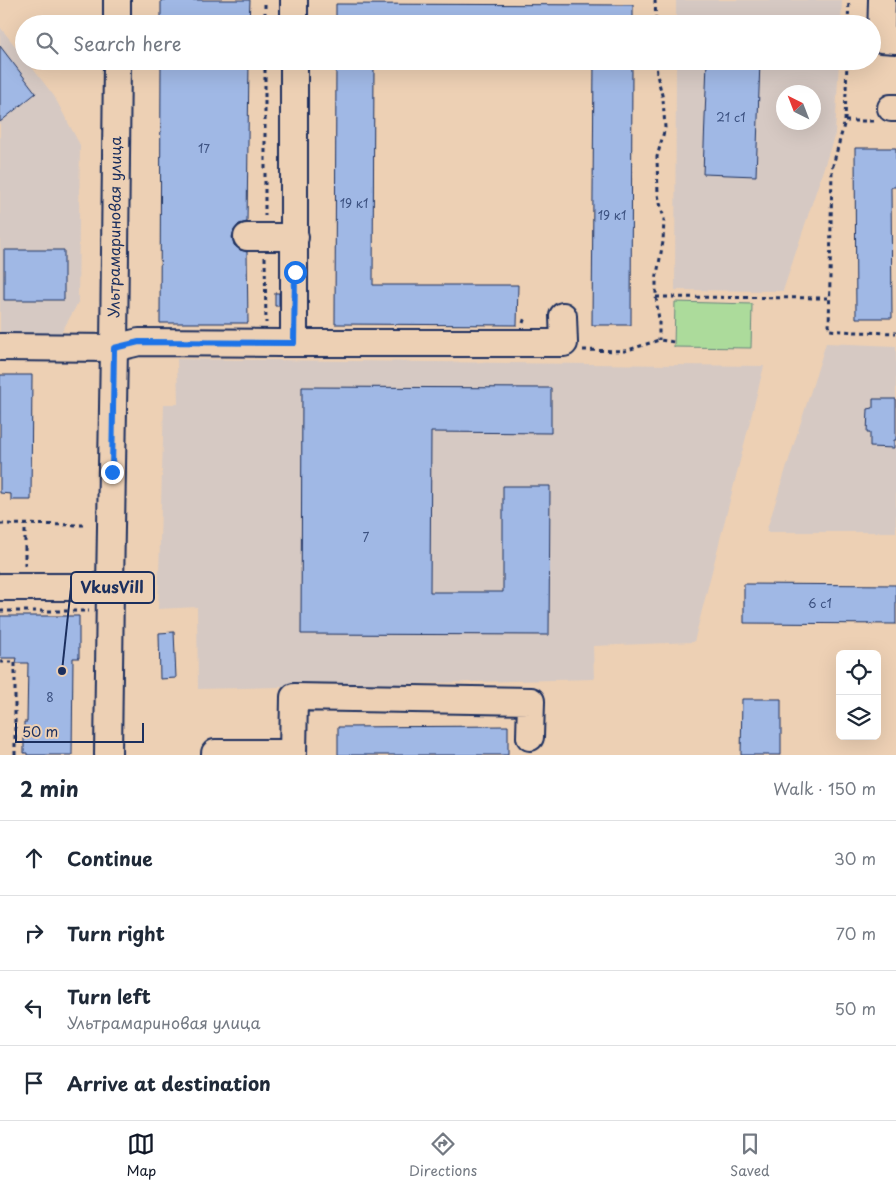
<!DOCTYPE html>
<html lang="en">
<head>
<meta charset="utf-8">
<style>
  :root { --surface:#fff; --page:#f6f6f7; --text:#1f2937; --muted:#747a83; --line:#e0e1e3; --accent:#111827 }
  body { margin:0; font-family:"Playpen Sans",sans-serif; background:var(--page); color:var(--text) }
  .controls { position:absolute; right:15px; bottom:15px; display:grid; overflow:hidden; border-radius:8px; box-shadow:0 5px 20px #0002 }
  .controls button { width:45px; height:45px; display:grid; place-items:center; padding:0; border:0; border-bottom:1px solid var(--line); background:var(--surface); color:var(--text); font:25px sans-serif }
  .compass { position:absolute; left:776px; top:85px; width:45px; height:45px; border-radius:50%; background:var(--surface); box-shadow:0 5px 20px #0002; rotate:318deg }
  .scale { position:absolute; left:15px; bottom:12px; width:129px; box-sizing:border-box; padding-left:5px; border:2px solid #1b2f5e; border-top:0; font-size:14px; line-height:18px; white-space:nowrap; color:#1b2f5e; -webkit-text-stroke:4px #edd0b4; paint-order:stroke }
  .stop { position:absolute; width:15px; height:15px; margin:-11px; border:4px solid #1a73e8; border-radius:50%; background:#fff }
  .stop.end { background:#1a73e8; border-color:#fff; box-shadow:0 1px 5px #0008 }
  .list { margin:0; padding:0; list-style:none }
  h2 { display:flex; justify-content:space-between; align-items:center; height:65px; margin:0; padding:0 20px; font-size:21px }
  h2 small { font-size:16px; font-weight:400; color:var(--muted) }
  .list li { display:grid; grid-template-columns:32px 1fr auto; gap:15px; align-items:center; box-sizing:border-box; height:75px; padding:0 20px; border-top:1px solid var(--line) }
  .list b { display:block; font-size:19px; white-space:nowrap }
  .list p { margin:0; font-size:16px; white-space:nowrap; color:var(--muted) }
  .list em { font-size:16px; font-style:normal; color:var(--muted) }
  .icon { flex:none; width:28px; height:28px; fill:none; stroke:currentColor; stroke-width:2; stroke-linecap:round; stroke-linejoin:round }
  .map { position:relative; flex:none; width:896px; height:755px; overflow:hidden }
  .search { position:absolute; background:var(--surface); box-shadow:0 5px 20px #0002; left:15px; right:15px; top:15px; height:55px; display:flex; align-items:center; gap:12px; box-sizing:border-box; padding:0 18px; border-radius:28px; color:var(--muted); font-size:19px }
  .sheet { height:365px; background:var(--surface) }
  nav { display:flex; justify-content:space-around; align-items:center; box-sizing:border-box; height:70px; border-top:1px solid var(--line); background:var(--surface); font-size:14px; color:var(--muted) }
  nav a { display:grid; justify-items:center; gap:2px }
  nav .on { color:var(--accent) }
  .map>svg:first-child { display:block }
  .built { fill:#d6c9c3; fill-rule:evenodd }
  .green { fill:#acdb9b; stroke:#64857c }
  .building { fill:#a0b8e5; stroke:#1b2f5e }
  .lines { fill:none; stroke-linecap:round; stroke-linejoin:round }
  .minor-casing { stroke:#1b2f5e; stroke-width:30 }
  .path { stroke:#1b2f5e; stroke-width:3; stroke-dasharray:4 4; stroke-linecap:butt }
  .minor { stroke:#edd0b4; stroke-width:26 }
  .route { stroke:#1a73e8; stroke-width:6 }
  .labels { text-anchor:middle; stroke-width:5; stroke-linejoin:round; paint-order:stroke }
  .number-label { font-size:12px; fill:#3c5180 }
  .street-label { font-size:15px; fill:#1b2f5e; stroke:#edd0b4 }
  .leader { fill:none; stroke:#1b2f5e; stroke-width:2 }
  .callout-dot { fill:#1b2f5e; stroke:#edd0b4; stroke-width:2 }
  .callout { fill:#edd0b4; stroke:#1b2f5e; stroke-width:2 }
  .callout-label { font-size:16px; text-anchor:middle; font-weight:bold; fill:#1b2f5e }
</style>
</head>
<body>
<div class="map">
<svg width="896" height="755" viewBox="0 0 896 755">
  <rect width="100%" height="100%" fill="#edd0b4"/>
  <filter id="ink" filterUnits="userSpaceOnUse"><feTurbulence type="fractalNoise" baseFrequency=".02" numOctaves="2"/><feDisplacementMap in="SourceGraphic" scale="10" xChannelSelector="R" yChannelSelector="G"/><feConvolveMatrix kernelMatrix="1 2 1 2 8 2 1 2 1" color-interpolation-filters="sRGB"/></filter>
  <g filter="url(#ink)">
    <!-- built -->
    <path class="built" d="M676,0H842L841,24H676Z
      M0,27L24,57V61H27L54,96L80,145L78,303L60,335L0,334Z
      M676,61H839L835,134L783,291L675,290ZM784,92H814V122H784Z
      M826,343L896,346V532H766Z
      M177,359L764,366L694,642L593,646L594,679L198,689L197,607L158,609L164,404H178Z"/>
    <!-- green -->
    <path class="green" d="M675,302L752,304L751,348L674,347Z"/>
    <!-- building -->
    <path class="building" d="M161,0H250L249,24H161Z
      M336,4L633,5V24H336Z
      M0,46L36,93L0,122Z
      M161,61H249L247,222L239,224L234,230L232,237L234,245L240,250L247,252L248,323H160Z
      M336,61H374L373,285H518L517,325L335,324Z
      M594,61H632L631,325H592Z
      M707,61H760L756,176L703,174Z
      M855,148H896V187H891L892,318H856Z
      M4,250H64V300H4Z
      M275,293H279V306H275Z
      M0,375H32L31,500H11V494L0,493Z
      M302,387L551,388V433L431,432L430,592H503V486H550L549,635L301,634Z
      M873,399H896V440H894V448L870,447V433H867L868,409L873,408Z
      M744,584L896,585V624L744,623Z
      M0,616H79V658H73L72,755H27V753H24V722H27L28,663H16L17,658H0Z
      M174,632L176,678L160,679L159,633Z
      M742,699H781V755H741Z
      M508,726V755H338V727Z"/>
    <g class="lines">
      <!-- minor casing -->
      <g class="minor-casing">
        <g id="minor">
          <path d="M294,0V24"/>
          <path d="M882,0L881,39L896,40"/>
          <path d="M117,24V0"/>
          <path d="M891,108H896"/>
          <path d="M247,237H295"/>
          <path d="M294,343V61"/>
          <path d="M0,347L114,348L139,342L281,343H564L563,316"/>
          <path d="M0,587H110"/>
          <path id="s1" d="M108,755L110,587L114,348L117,61"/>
          <path d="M215,755V753H293L294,697L531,701L530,737"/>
        </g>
      </g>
      <!-- path -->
      <path class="path" d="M655,0L656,24
        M265,24V0
        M848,24L849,0
        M265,61V216
        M656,61L657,75L663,99L665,128L657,157L658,195L664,219L663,242L656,280V297L659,320V340
        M847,61L845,121L832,169L829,330L855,332L896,333
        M845,121H875
        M265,257L266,323
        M656,297L830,298
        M523,323L525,317
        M583,350L625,351L659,340L674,342
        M0,524L86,525
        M25,566V525
        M0,611H89
        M0,662H16
        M15,755V662"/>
      <!-- minor -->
      <use href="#minor" class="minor"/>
    </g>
  </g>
  <g class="lines" filter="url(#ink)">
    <!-- route -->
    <path class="route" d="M112,472L114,348L139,342L294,343L295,272"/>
  </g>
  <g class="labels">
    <!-- number labels -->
    <g class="number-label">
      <text x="731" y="122">21 с1</text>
      <text x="204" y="153">17</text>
      <text x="354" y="208">19 к1</text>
      <text x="612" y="220">19 к1</text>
      <text x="366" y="542">7</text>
      <text x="820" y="608">6 с1</text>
      <text x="50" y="702">8</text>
    </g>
    <!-- street labels -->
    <g class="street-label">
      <text dy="5" stroke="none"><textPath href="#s1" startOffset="528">Ультрамариновая улица</textPath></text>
    </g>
  </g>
  <!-- callouts -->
  <path class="leader" d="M62 671L71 587"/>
  <circle class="callout-dot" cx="62" cy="671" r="5"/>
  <rect class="callout" x="71" y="572" width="83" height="31" rx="5"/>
  <g class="callout-label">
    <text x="112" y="593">VkusVill</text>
  </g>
</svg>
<div class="controls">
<button><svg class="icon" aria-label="locate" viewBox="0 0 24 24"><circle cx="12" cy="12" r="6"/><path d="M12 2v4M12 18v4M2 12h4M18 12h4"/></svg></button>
<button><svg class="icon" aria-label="layers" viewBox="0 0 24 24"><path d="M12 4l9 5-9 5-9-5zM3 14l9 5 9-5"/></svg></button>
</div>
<svg class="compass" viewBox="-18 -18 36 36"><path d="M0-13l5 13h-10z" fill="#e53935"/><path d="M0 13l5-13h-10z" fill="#747a83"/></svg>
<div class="scale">50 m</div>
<div class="stop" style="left:295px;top:272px"></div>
<div class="stop end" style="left:112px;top:472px"></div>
<div class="search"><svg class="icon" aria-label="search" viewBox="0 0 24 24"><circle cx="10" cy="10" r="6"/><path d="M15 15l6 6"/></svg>Search here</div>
</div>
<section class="sheet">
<h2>2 min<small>Walk · 150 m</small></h2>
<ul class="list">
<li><svg class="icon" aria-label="ahead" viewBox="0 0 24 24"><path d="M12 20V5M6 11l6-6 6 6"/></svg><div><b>Continue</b></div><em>30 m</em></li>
<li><svg class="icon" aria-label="right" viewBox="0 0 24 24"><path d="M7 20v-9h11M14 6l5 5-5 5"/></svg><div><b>Turn right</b></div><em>70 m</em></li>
<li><svg class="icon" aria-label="left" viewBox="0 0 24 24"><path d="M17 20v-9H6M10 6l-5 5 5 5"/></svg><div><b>Turn left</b><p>Ультрамариновая улица</p></div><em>50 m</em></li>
<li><svg class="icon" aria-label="arrive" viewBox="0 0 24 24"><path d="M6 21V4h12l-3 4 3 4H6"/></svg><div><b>Arrive at destination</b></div></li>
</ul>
</section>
<nav>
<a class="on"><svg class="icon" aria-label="map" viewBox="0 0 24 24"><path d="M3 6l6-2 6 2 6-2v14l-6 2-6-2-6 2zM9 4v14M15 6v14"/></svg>Map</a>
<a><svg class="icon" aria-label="directions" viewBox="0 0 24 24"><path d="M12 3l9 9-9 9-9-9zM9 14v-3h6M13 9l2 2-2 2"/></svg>Directions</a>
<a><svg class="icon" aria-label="saved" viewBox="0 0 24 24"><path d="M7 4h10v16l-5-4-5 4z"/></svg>Saved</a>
</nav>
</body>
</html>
